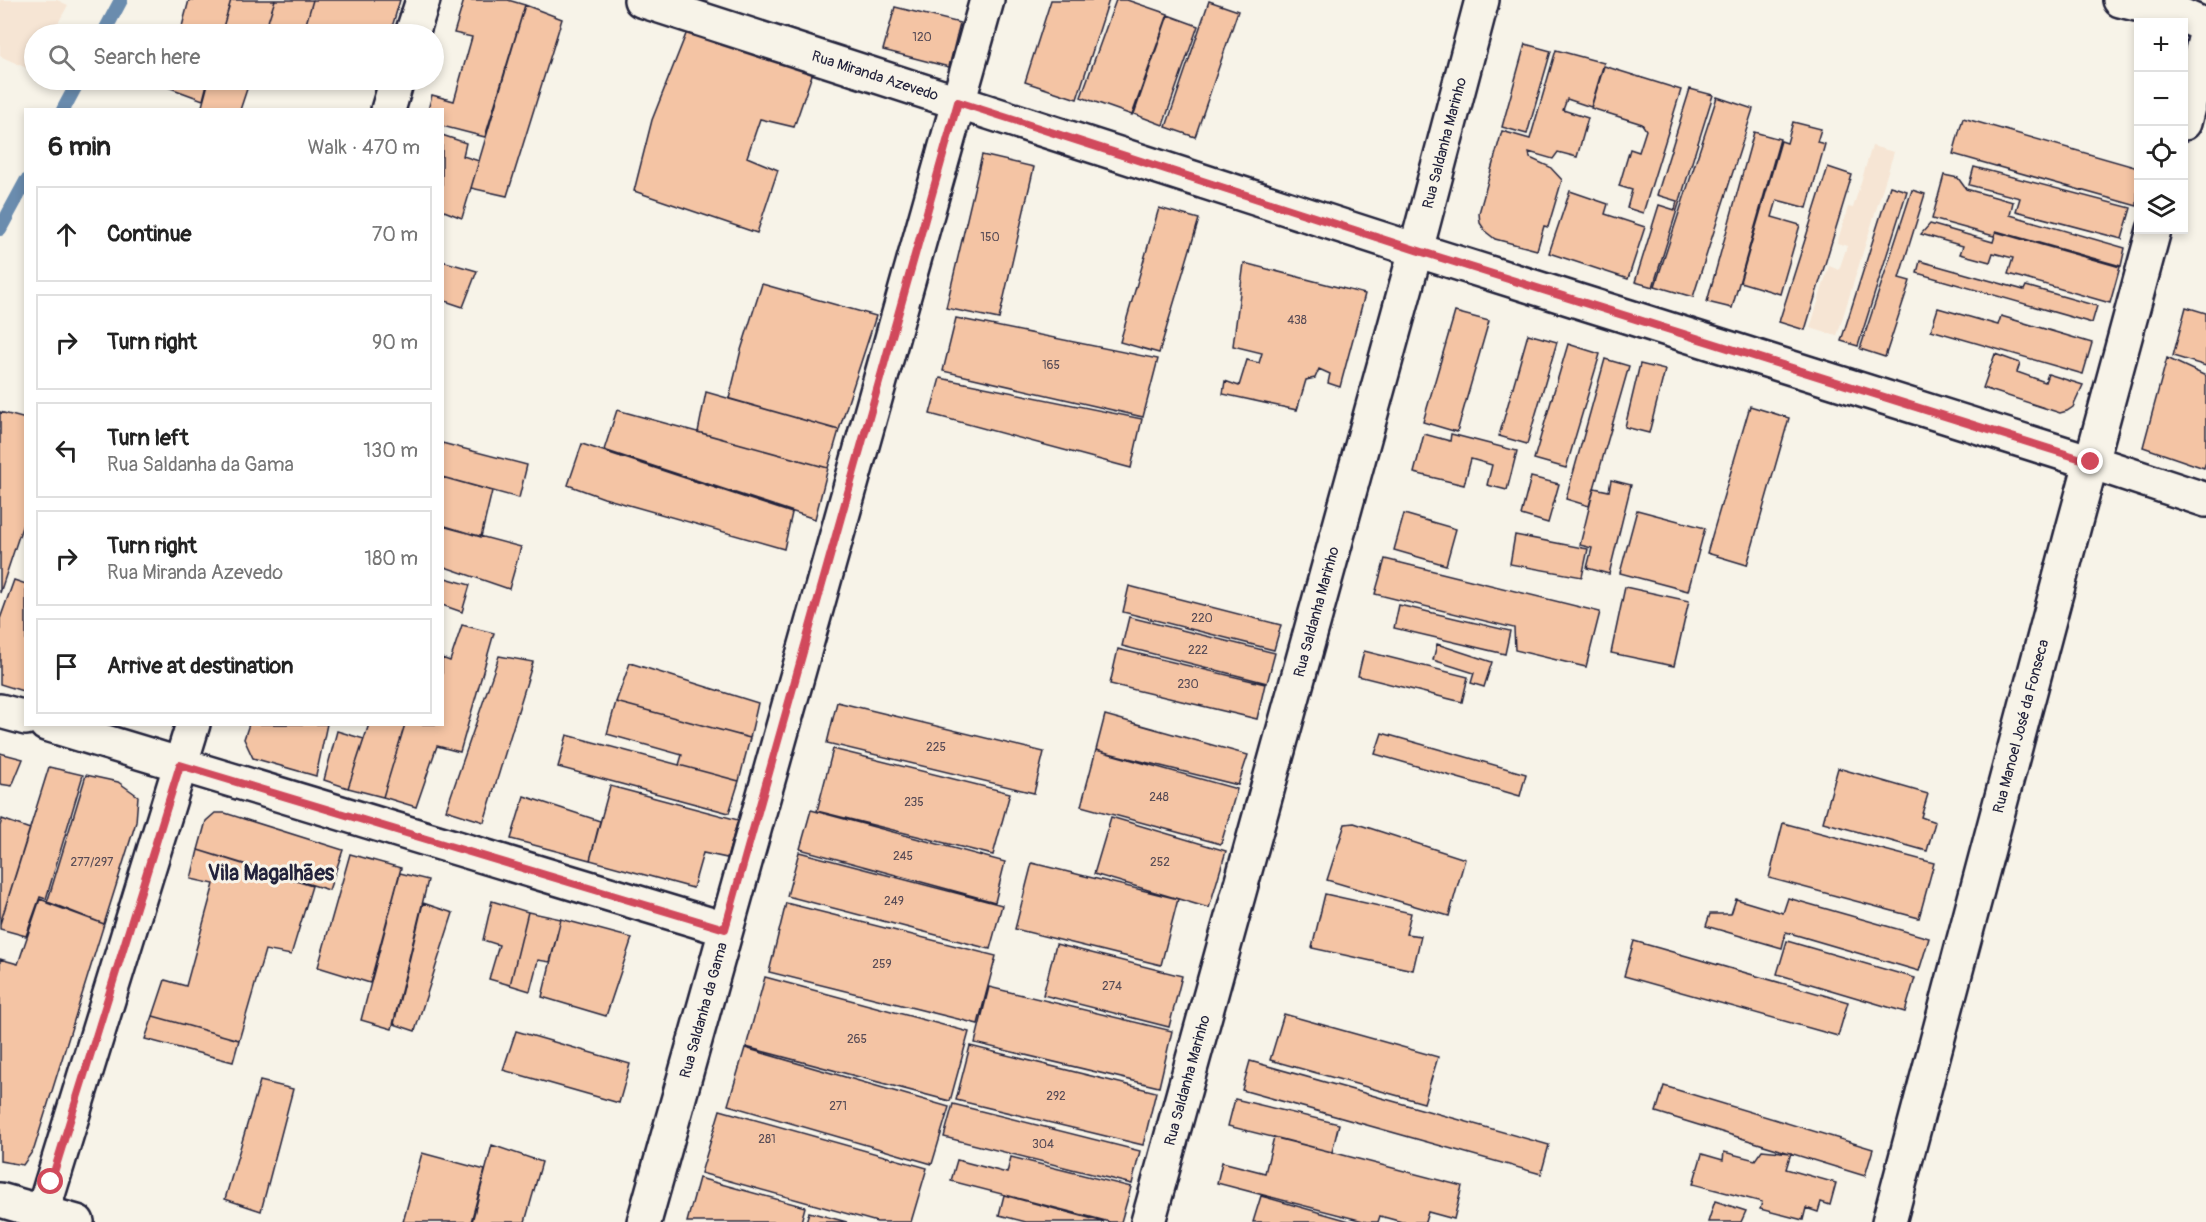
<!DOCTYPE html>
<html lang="en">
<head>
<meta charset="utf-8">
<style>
  :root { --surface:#fff; --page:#f2f2f2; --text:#222; --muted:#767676; --line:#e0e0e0 }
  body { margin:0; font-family:Pangolin,sans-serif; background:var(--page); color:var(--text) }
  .controls { position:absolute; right:18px; top:18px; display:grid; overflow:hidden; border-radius:0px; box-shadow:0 3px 9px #0003 }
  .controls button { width:54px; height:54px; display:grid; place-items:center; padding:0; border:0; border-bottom:2px solid var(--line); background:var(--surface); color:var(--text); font:30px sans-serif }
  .stop { position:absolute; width:18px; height:18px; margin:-14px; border:4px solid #d1495b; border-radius:50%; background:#fff }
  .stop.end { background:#d1495b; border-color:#fff; box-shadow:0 2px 6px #0008 }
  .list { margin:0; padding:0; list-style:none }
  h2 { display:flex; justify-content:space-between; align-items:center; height:78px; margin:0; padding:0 24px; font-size:26px }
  h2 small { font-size:20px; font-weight:400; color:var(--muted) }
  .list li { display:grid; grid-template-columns:39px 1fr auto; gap:18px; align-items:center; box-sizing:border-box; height:96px; margin:0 12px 12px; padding:0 12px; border:2px solid var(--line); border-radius:0px }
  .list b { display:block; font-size:22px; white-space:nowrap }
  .list p { margin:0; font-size:20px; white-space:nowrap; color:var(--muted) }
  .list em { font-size:20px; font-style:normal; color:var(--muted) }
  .icon { flex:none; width:33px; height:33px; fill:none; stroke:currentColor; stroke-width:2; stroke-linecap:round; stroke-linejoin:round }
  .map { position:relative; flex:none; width:2206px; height:1222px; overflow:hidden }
  .search { position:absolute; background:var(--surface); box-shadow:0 3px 9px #0003; left:24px; top:24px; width:420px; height:66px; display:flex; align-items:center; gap:15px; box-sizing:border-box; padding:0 21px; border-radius:33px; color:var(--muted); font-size:22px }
  .panel { position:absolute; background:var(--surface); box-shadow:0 3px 9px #0003; left:24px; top:108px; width:420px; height:618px; border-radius:0px }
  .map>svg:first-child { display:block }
  .built { fill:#f6e5d4 }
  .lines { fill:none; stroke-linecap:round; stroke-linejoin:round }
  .stream { stroke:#6b8cae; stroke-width:14 }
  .building { fill:#f4c4a4; stroke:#22223b; stroke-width:1.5 }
  .minor-casing { stroke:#22223b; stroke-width:38 }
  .minor { stroke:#f7f3e8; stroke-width:33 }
  .route { stroke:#d1495b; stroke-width:8 }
  .labels { text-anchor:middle; stroke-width:6; stroke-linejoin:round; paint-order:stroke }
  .number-label { font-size:12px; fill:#564a55 }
  .street-label { font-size:15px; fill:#22223b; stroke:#f7f3e8 }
  .district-label { font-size:21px; font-weight:bold; fill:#22223b; stroke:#f7f3e8 }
</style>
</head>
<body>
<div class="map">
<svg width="2206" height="1222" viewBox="0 0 2206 1222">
  <rect width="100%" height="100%" fill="#f7f3e8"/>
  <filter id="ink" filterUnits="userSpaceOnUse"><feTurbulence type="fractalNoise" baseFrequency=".0167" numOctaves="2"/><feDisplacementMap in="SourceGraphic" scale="12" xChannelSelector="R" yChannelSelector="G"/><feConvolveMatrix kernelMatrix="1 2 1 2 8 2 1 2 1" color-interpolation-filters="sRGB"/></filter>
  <g filter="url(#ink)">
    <!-- built -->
    <path class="built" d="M0,0H57L68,5L52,34H34V67L33,71L0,56Z
      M1872,146L1894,152L1837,336L1810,328L1829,266L1839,270L1847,246L1837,243L1848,207L1853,208Z"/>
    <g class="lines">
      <!-- stream -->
      <path class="stream" d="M103,34L121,0
        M63,110L79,80
        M0,229L26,181"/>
    </g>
    <!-- building -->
    <path class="building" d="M189,0H231L221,34H180Z
      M231,0H275L264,34H221Z
      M275,0H313L303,34H264Z
      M313,0H400L390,34H303Z
      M464,0H508L525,5L485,137L442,126V110H428L432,95L454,101L472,37L454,33Z
      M1051,0H1109L1077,99L1025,82Z
      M1116,0H1127L1168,14L1132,115L1081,97Z
      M1209,1L1238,11L1195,137L1166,127Z
      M525,5L562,19L507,196L471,188Z
      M895,7L960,23L949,67L883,50Z
      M1168,15L1198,26L1163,125L1134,114Z
      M690,24L814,69L794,127L760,119L747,157L778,170L757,233L634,191L652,120Z
      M1525,44L1551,51L1527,134L1502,127Z
      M1556,50L1604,63L1591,107L1567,99L1563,110L1588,118L1577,157L1558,152L1553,159L1529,152L1530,158L1550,167L1562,180L1548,227L1544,226L1537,250L1495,239L1486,232L1480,223L1479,213L1502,131L1530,139Z
      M1604,66L1681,90L1643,213L1627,208L1632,190L1619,186L1630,149L1639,152L1646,130L1642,124L1591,108Z
      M167,80H208L203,100L165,86Z
      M209,80H250L240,110H201Z
      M348,80H377L375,87Z
      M1690,89L1713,95L1653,287L1635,282L1659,205L1675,210L1677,201L1657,195Z
      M1717,97L1753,109L1693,297L1655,286Z
      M1963,118L2138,168L2137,206L1953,154Z
      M1793,122L1821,129L1817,142L1825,144L1807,208L1777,200L1772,217L1800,225L1780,294L1740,282L1781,141L1787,143Z
      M1754,132L1780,139L1732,308L1707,302Z
      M442,135L466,143L463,156L479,161L462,218L444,211L442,214Z
      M982,155L1034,167L999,319L946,308Z
      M1828,167L1852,175L1805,330L1779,322Z
      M1974,167L2131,208L2122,239L2016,211L2020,198L1969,185Z
      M1944,175L1958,178L1966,189L2013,202L2010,215L2125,248L2121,266L1996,231L1994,236L1932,219Z
      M1890,186L1907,191L1858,346L1841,341Z
      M1912,190L1925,194L1899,278L1910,281L1885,357L1860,349Z
      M1570,191L1608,204L1605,214L1645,227L1628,279L1549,253Z
      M1159,208L1199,219L1159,353L1120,342Z
      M1930,224L1993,242L1996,232L2120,267L2110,303L2008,274L2013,258L1993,253L1990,262L1960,254L1963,246L1921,234Z
      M442,261L477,271L463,307L442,300Z
      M1920,261L2024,290L2026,286L2097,306L2092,323L1917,273Z
      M1244,263L1365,294L1340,387L1328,383L1330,374L1319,369L1315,378L1306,380L1297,410L1223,394L1225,381L1239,386L1247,360L1259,363L1262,353L1233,346Z
      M762,284L876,316L839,430L729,399L741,350Z
      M2186,307L2206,313V366L2173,356Z
      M1938,308L1998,325L2001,316L2092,343L2083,374L1931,330Z
      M1455,312L1489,321L1457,432L1423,422Z
      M956,318L1158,359L1143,417L943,371Z
      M1528,334L1557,342L1527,444L1499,436Z
      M1568,344L1600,354L1566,468L1534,459Z
      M1995,354L2020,363L2017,372L2045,382L2048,374L2083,385L2073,407L2067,411L2060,413L1983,388Z
      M2167,358L2206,376V462L2204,468L2143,447Z
      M1605,359L1629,366L1589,506L1566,499Z
      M1640,364L1665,370L1649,433L1625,427Z
      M940,378L1142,419L1131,468L930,414Z
      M706,392L839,430L828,468L698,432Z
      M1750,406L1789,418L1747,565L1707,553Z
      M617,410L828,468L815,519L604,450Z
      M0,412L26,419V515L0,593Z
      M1424,434L1450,441L1451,434L1517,451L1507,490L1487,485L1492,465L1471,459L1464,485L1414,473Z
      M442,443L527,465L519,498L442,477Z
      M582,444L792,513L784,549L604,498L568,485Z
      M442,477L492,491L481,537L442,525Z
      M1531,477L1559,484L1548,523L1521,515Z
      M1611,480L1631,485L1609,574L1587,568L1592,548L1580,545L1594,488L1609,491Z
      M1637,510L1705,528L1688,591L1620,573Z
      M1404,514L1456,529L1446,565L1394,550Z
      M442,526L521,547L509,589L442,566Z
      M1515,535L1588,549L1582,577L1510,564Z
      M1385,559L1600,612L1586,667L1515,650L1514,628L1375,594Z
      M442,577L470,585L462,612L442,605Z
      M14,580L26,584V692L0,684V619Z
      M1129,586L1281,625L1274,650L1123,612Z
      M1625,587L1689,601L1674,666L1611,653Z
      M1399,605L1510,631L1505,654L1394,628Z
      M1129,617L1275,653L1267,683L1122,646Z
      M462,625L494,633L460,752L437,746L416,807L383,797L405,724H442V658L450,661Z
      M1437,644L1492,662L1484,687L1471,683L1474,673L1433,660Z
      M1118,649L1265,684L1257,719L1110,684Z
      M1364,651L1468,677L1462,702L1358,676Z
      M499,656L533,662L484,822L446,810Z
      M630,663L758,703L750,738L616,702Z
      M616,702L750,738L739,781L679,765L682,755L607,734Z
      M837,702L1044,752L1034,793L827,743Z
      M1105,715L1248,755L1238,785L1096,750Z
      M249,724H327L316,776L253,758L244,739Z
      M369,724H405L383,797L348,788Z
      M337,731L364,739L348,788L324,780Z
      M1382,733L1526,774L1520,796L1375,754Z
      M567,735L739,781L729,813L558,767Z
      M833,749L1010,793L993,855L817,811Z
      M1096,750L1237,789L1221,844L1081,806Z
      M0,753L23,759L12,786L0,784Z
      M49,767L83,775L46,899L40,897L26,936L0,929V924Z
      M1838,768L1928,794L1921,817L1935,822L1927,851L1823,822Z
      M86,775L118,782L138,796L136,822L104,924L47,903Z
      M610,786L738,820L727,858L703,853L693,888L590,860Z
      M524,796L600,821L590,860L511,839Z
      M811,810L1005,862L995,902L800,849Z
      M215,813H225L343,850L329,890L198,850L206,821Z
      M1111,817L1226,851L1209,908L1094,874Z
      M2,819L30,829L0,924V826Z
      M1354,823L1465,859L1449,916L1327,880L1345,824Z
      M1783,823L1934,863L1919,918L1769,878Z
      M198,850L312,886L291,955L265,950L239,1040L153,1016L165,980L186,986L214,884L191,879Z
      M799,852L1002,905L990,949L787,896Z
      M350,854L401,868L370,983L318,967Z
      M1032,863L1178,899L1161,965L1015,929Z
      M400,873L428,880L392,1029L361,1020Z
      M1325,894L1411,913L1406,934L1421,936L1413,970L1312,948Z
      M1788,898L1929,938L1919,971L1786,932L1782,948L1706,926L1710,914H1731L1736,899L1783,913Z
      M40,899L104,924L34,1149L23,1165L0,1161V959L18,964Z
      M492,901L528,912L510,985L489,979L499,945L483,940Z
      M423,903L453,913L415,1031L394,1024Z
      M786,903L996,956L978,1024L769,972Z
      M528,912L561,919L550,962L538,960L530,991L510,985Z
      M561,919L632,938L606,1016L542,997Z
      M1634,941L1848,1002L1838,1036L1624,976Z
      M1787,941L1915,978L1905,1012L1777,974Z
      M1056,944L1182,976L1169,1027L1043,995Z
      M765,977L969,1032L950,1101L746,1047Z
      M989,987L1172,1031L1159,1087L975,1043Z
      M1284,1014L1438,1057L1424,1103L1270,1060Z
      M153,1016L239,1040L233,1062L145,1039Z
      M516,1031L630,1064L619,1103L503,1070Z
      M970,1046L1156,1092L1143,1145L956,1100Z
      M745,1048L949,1107L932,1164L728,1105Z
      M1250,1061L1549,1145L1541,1174L1242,1090Z
      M260,1081L293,1089L261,1211L225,1199Z
      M1664,1086L1873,1149L1865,1176L1656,1112Z
      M1235,1099L1339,1124L1332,1152L1228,1126Z
      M953,1104L1140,1151L1132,1184L944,1137Z
      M720,1110L927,1168L911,1222H877L701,1173Z
      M1274,1137L1462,1186L1454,1219L1428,1212L1425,1222H1402L1380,1216L1378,1222H1367L1217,1183L1222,1162L1265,1173Z
      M492,1145L542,1162L525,1222H472Z
      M1762,1150L1791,1153L1786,1169L1836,1183L1830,1205L1821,1202L1818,1212L1806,1208L1803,1220L1760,1209L1762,1202L1693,1184L1702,1154L1723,1160L1724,1152L1755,1160Z
      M422,1153L485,1170L471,1222H403Z
      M1011,1157L1131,1187L1121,1222H1110L951,1181L957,1160L1007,1173Z
      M699,1178L805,1207L801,1222H687Z
      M1004,1195L1104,1222H1026L999,1215Z
      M1261,1196L1353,1222H1253Z
      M1715,1201L1746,1211L1741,1222H1708Z
      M809,1212L847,1222H806Z"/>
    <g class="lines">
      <!-- minor casing -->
      <g class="minor-casing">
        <g id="minor">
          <path id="s1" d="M641,0L1416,250L2091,462L2206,500"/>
          <path d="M2120,0L2181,15L2206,26"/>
          <path d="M412,34L423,0"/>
          <path d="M388,110L397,80"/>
          <path d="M2184,123L2206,35"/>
          <path d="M0,711L26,718"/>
          <path d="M46,724L725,929"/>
          <path d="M0,1200L77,1222"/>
          <path d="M43,1211L193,724"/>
          <path id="s2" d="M644,1222L987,0"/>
          <path id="s3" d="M1148,1222L1416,250L1482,0"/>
          <path id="s4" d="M1889,1222L2072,533L2154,230"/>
        </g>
      </g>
      <!-- minor -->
      <use href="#minor" class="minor"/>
    </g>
  </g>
  <g class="lines" filter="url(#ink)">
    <!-- route -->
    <path class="route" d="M51,1182L180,765L725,929L958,102L1416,250L2091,462"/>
  </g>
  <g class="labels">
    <!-- number labels -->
    <g class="number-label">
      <text x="922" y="41">120</text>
      <text x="990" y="241">150</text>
      <text x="1297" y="324">438</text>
      <text x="1051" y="369">165</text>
      <text x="1202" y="622">220</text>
      <text x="1198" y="654">222</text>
      <text x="1188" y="688">230</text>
      <text x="936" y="751">225</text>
      <text x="1159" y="801">248</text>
      <text x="914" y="806">235</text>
      <text x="903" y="860">245</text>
      <text x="92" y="866">277/297</text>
      <text x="1160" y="866">252</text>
      <text x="894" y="905">249</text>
      <text x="882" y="968">259</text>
      <text x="1112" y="990">274</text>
      <text x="857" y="1043">265</text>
      <text x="1056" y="1100">292</text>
      <text x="838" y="1110">271</text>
      <text x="767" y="1143">281</text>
      <text x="1043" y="1148">304</text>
    </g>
    <!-- street labels -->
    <g class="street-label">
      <text dy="5" stroke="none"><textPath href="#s1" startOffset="246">Rua Miranda Azevedo</textPath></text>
      <text dy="5" stroke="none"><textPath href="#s3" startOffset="1119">Rua Saldanha Marinho</textPath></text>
      <text dy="5" stroke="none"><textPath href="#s3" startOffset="633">Rua Saldanha Marinho</textPath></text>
      <text dy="5" stroke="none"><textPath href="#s4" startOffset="513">Rua Manoel José da Fonseca</textPath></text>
      <text dy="5" stroke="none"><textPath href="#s2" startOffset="220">Rua Saldanha da Gama</textPath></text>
      <text dy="5" stroke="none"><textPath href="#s3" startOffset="147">Rua Saldanha Marinho</textPath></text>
    </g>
    <!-- district labels -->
    <g class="district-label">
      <text x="271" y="880">Vila Magalhães</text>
    </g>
  </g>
</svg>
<div class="controls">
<button>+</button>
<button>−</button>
<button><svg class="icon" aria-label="locate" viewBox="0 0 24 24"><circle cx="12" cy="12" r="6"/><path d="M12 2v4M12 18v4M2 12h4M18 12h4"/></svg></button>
<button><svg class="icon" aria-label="layers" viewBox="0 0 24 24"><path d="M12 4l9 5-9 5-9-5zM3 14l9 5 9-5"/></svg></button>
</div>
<div class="stop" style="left:51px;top:1182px"></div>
<div class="stop end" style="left:2091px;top:462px"></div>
<div class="search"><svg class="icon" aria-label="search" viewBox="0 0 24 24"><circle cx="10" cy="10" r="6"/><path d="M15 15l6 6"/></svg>Search here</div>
<section class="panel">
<h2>6 min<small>Walk · 470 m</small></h2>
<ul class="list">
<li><svg class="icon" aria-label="ahead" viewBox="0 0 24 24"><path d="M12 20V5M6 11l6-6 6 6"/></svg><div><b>Continue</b></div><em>70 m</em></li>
<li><svg class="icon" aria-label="right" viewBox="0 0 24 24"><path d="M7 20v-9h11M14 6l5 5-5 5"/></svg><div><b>Turn right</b></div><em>90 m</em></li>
<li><svg class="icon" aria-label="left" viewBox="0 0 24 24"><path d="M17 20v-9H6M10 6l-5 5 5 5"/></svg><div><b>Turn left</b><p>Rua Saldanha da Gama</p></div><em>130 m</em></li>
<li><svg class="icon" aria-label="right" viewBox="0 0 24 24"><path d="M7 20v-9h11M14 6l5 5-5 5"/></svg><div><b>Turn right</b><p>Rua Miranda Azevedo</p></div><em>180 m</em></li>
<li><svg class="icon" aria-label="arrive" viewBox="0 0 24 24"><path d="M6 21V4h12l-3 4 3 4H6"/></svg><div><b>Arrive at destination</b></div></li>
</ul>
</section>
</div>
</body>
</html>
